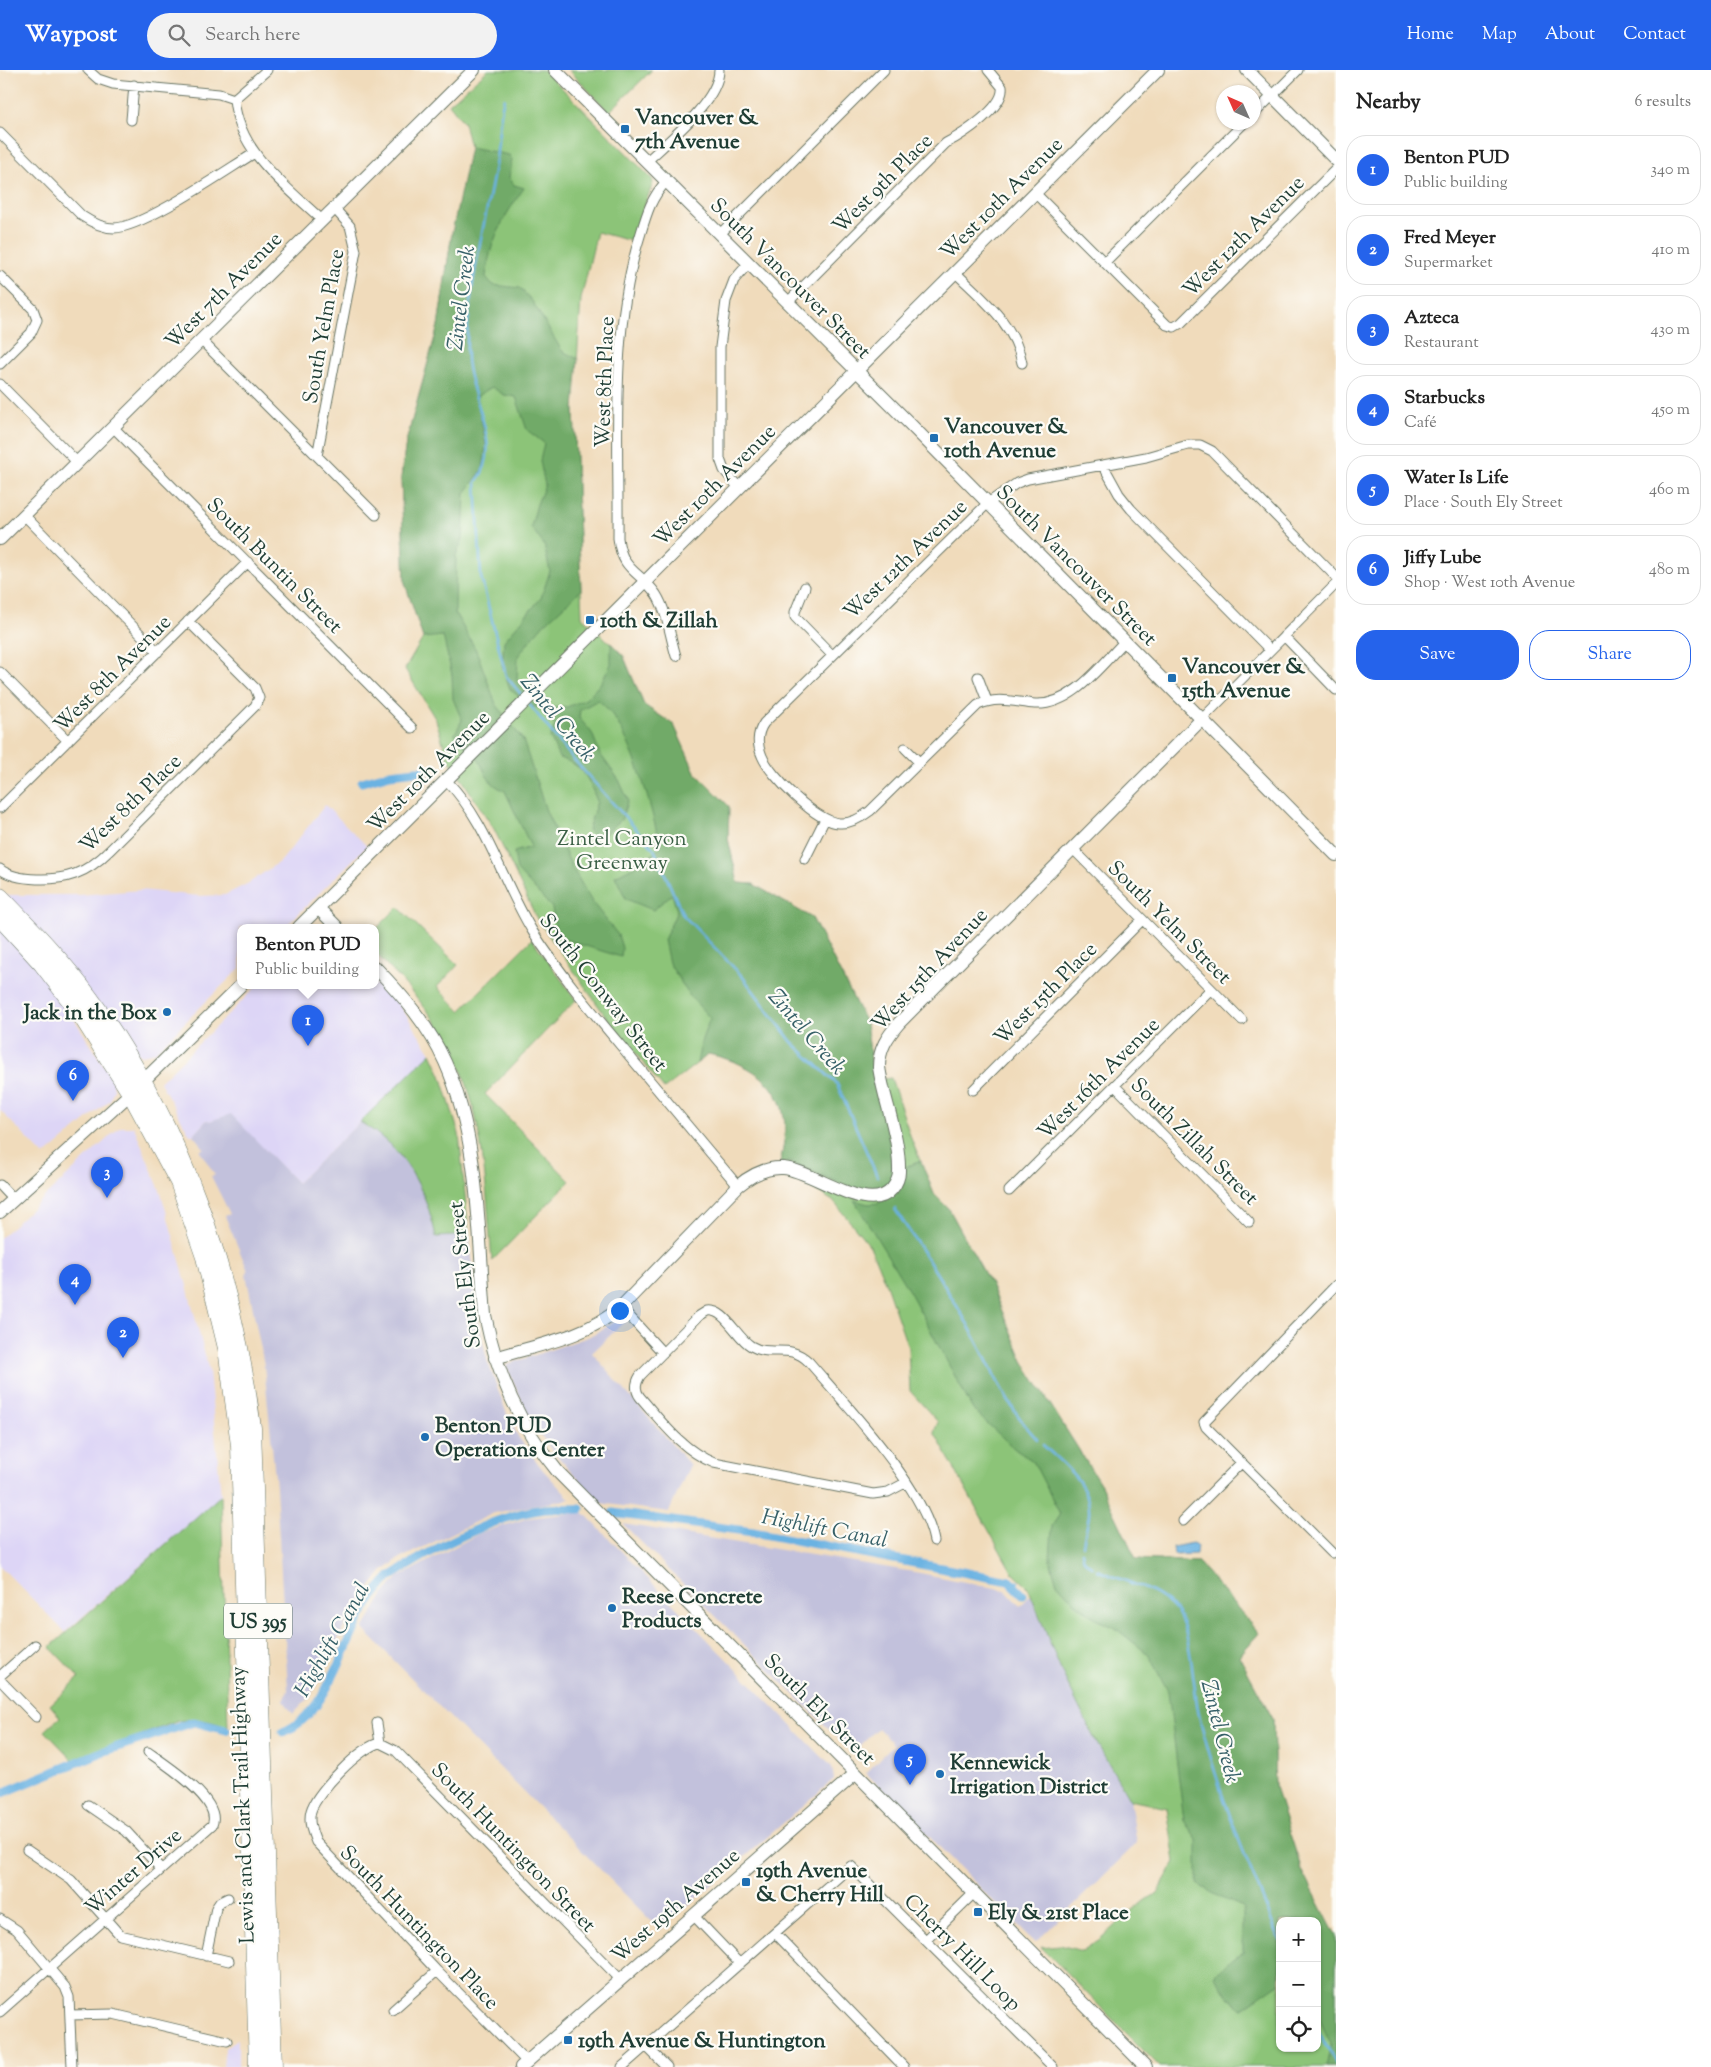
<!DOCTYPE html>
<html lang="en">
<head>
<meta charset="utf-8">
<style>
  :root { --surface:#fff; --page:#f2f2f2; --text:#222; --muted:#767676; --line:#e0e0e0; --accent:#2563eb }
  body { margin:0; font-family:"Sorts Mill Goudy",serif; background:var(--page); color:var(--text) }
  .controls { position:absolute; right:15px; bottom:15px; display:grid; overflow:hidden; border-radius:10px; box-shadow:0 1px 4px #0004 }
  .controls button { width:45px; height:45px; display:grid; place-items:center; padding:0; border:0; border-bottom:1px solid var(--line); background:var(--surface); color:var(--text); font:25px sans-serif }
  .compass { position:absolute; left:1216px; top:15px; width:45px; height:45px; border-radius:50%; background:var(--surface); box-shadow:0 1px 4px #0004; rotate:315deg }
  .you { position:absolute; left:619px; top:1240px; width:18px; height:18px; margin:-12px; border:4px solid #fff; border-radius:50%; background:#1a73e8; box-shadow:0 0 0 8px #1a73e833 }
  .badge { display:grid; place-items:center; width:32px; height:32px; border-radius:50%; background:var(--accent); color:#fff; font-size:16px; font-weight:700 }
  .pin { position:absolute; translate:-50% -41px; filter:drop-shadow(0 1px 2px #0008) }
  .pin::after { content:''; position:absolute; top:26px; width:18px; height:15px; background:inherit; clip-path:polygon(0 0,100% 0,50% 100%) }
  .popup { position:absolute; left:237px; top:854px; width:142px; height:65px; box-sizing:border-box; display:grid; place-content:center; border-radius:10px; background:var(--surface); filter:drop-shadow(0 1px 4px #0005); font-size:16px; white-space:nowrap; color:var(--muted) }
  .popup b { font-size:19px; color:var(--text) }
  .popup::after { content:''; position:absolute; left:50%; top:100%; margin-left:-10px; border:10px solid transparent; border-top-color:var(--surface) }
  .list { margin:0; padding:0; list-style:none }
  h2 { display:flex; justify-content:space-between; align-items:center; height:65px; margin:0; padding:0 20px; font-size:21px }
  h2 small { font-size:16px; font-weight:400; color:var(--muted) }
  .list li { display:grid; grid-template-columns:32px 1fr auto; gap:15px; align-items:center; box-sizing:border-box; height:70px; margin:0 10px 10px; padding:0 10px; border:1px solid var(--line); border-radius:20px }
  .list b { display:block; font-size:19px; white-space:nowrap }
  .list p { margin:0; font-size:16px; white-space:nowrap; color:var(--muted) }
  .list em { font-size:16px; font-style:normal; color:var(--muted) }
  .actions { display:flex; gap:10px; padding:15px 20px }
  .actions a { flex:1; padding:11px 0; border:1px solid var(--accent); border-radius:20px; text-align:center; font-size:18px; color:var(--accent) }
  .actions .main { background:var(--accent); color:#fff }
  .icon { flex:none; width:28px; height:28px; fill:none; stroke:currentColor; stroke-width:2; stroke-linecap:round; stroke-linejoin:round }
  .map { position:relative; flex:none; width:1336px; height:1997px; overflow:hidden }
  header { display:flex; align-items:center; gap:30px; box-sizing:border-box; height:70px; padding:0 25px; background:var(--accent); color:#fff }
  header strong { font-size:24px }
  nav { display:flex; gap:28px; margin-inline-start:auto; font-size:18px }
  .search { width:350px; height:45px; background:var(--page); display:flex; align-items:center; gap:12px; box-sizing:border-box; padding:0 18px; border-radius:28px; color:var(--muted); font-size:19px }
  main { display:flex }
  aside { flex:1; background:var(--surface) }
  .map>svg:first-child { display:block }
  .built { fill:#ddd5f6 }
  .industrial { fill:#c2c1dc }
  .green { fill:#8cc478; stroke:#568056; fill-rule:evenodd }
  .forest { fill:#71aa68; stroke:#48744e }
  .water { fill:#6ab2e2; stroke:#44788b }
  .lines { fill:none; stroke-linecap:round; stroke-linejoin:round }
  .stream { stroke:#6ab2e2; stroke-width:2.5 }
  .canal { stroke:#6ab2e2; stroke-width:9 }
  .street-casing { stroke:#687463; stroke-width:11 }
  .secondary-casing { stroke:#687463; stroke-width:14 }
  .highway-casing { stroke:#687463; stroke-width:19 }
  .street { stroke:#fff; stroke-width:9 }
  .secondary { stroke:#fff; stroke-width:12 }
  .highway { stroke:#fff; stroke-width:18 }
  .poi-dot { fill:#1f6fb2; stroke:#fdfcf7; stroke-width:2 }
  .labels { text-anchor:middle; stroke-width:4.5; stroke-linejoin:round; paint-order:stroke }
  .shield { fill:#fdfcf7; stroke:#62766e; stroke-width:1 }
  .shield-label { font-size:20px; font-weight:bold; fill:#1f3d34 }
  .poi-label { font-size:21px; font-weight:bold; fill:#1f3d34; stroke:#fdfcf7; text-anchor:start }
  .street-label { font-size:21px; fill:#1f3d34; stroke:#fdfcf7 }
  .park-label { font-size:21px; fill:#3a5f45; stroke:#fdfcf7 }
  .water-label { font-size:22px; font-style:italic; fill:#366068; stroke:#fdfcf7 }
</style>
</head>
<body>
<header>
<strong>Waypost</strong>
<div class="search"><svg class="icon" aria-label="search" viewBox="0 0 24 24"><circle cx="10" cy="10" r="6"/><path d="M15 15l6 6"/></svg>Search here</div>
<nav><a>Home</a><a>Map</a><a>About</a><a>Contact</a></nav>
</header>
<main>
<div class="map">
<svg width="1336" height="1997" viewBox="0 0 1336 1997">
  <rect width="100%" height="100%" fill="#fdfcf7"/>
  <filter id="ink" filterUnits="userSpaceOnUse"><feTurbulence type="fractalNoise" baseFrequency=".02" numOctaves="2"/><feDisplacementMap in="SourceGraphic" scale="10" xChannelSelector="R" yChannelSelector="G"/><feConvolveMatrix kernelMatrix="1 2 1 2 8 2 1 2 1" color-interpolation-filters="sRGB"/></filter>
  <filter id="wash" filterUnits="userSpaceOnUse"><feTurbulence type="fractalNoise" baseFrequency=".0096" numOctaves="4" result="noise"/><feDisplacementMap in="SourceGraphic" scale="20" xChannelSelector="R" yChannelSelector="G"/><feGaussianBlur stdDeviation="1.12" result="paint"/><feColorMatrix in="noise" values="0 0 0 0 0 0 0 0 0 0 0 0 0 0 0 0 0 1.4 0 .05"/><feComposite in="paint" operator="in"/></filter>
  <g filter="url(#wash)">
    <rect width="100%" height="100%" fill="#f0dbbb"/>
    <!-- built -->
    <path class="built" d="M325,735L367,776L285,857H240V898L155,982L142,985L132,982L6,825H80L141,820L199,826L225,825L249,813L282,790Z
      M0,855L47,907L112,1008L114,1019L110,1030L44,1086L0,1040Z
      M376,909L397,931L431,983L297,1113L231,1045L210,1051L207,1050L193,1065H190L160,1012L258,915H376Z
      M120,1057H134L161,1123L187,1216L209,1301L221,1425L65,1562L0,1496V1168Z
      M238,1969V1997H223L225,1978Z"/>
    <!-- industrial -->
    <path class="industrial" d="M431,983L441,1005L459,1064L478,1250L487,1290L508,1347L519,1368L543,1400L570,1429L494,1443L397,1490L382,1502L350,1544L310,1627L293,1644L284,1631L288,1620L276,1417L264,1295L246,1204L248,1201L225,1146L230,1144L211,1106L215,1105L200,1081L204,1078L193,1065L207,1050L210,1051L231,1044L297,1113Z
      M619,1250H626L592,1283L690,1395L669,1442L600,1433L551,1379L530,1350L506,1295L588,1267Z
      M583,1442L832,1697L834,1709L660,1860L363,1559L384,1524L399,1507L480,1463L528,1448Z
      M623,1454L920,1503L1005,1520L1020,1536L1031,1525L1060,1598L1094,1668L1130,1730L1137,1773L1035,1873L866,1703L894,1675L889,1669L878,1658L853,1683Z"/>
    <!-- green -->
    <path class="green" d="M488,0H544L652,109L653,113L631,171L597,162L581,229L574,339L582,547L623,585L644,635L674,655L695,702L729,736L728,769L738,813L753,814L812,848L866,953L874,1010L891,1008L912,1071L934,1124L949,1139L991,1215L1023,1291L1101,1415L1136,1489L1198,1492L1259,1563L1239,1586L1273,1649L1275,1718L1301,1798L1336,1866V1997H1160L1041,1877L1060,1875L1082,1881L1100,1869L1133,1839L1157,1823L1175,1792L1167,1738L1130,1730L1094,1668L1060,1598L1028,1517L1012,1502L934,1362L938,1352L910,1321L908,1278L887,1217L870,1176L833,1131L788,1103L780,1092C797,1030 769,998 709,984L664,1019L607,948L537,849L494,759L447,686L436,650L405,599L423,568L405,513L401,408L406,372L438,256L452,163L469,87L470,77L464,53L449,34ZM1280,1851H1317V1978H1280Z
      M569,0H652L609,42Z
      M398,837L458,895L437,917L460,941L532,869L576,930L485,1024L570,1111L492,1191C486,1123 485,1049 455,985C436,946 406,914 376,884V859Z
      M431,983L441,1005L459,1064L469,1165L436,1167C426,1118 404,1078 360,1052Z
      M221,1425L228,1658C211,1650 197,1648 178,1651L74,1691L45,1661L60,1647L50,1635L79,1608L50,1577Z"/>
    <!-- forest -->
    <path class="forest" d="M470,77L509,85L512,90L509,107L514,115L524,118C503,148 490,170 486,207L493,215L520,218L532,231L562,281L578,289L574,339L581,520L539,559L518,586L517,611L527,622L548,631V638L567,637L586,629L600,614L611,594V573L623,585L644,635L674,655L695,702L729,736L728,769L738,813L753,814L812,848L866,953L874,1010L887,1058L893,1102L890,1112L883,1119L874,1123L861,1122L791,1092H780C797,1030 769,998 709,984L697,993L702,969L710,948L689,925L669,893L664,870L677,841L672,824L653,840L626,829L615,806L645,791L660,777C652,738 630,653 598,630L580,640L579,648L592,663L600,684L619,710L628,730L621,750L598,770L588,760L597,731C587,707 585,696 559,688L550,667L555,656L548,639L530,636L510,619L502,596L504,571L541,528L550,501L544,475L531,457L537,434L545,415L540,391L544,373L527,360L516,327L504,325L492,317L477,326L486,375L483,399L465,423L463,469L456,485L455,543L476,580L496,634L523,670L546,741L573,799L592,832L618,865L622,878L621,887L557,867L552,838L517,800L514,782L531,777L505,721C483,711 487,700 475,685C468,677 460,674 455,664L462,650L453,629L452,605L443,566L423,568L405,513L401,408L406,372L438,256L452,163Z
      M921,1091L934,1124L949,1139L991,1215L1023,1291L1101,1415L1136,1489L1198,1492L1259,1563L1239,1586L1273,1649L1275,1718L1301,1798L1336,1866V1997H1326L1331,1974C1322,1954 1308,1932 1322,1910L1317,1892V1851H1280V1912L1241,1939L1227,1925L1214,1904L1243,1882V1837L1221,1828L1197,1814V1769L1184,1751L1168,1621L1148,1584L1114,1557L1097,1550L1074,1532L1057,1514L1050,1490L1052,1456L1060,1444L1033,1391L1016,1380L973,1340L912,1226L854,1130L868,1134L879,1133L905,1097Z"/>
    <!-- water -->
    <path class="water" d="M1192,1473L1197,1475L1196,1484L1174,1485L1173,1477Z"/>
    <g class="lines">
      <!-- stream -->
      <path class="stream" d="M504,28C498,51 499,73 495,96C485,155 465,229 467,288C468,326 506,376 476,412L481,507L506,606L524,628
        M529,634L574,690L654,779L683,845L742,906L792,972L837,1014L877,1106
        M895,1139C921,1180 949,1220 972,1262C992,1299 1008,1339 1037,1369
        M1043,1375C1062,1394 1092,1414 1089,1445C1088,1455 1084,1465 1083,1475
        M1082,1482L1084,1490L1092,1497
        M1097,1500C1122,1511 1160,1519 1177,1542C1192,1563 1193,1619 1199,1645C1218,1723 1249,1797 1280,1870
        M1009,1511L1018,1512
        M1317,1958L1336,1994"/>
      <!-- canal -->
      <path class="canal" d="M362,712L390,704L426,700
        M613,1443L753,1462L1009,1511L1023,1525
        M283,1662C325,1646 342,1581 362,1544C370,1530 379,1518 390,1507C432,1479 495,1445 545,1439C557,1438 569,1439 580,1439
        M0,1724L102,1682L194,1652L226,1660"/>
    </g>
  </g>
  <g filter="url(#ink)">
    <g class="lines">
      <!-- street casing -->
      <g class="street-casing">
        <path id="street" d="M88,0L98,9L113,14L219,24L234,29C239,83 285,115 322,150
          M234,29L267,0
          M1254,44L1298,0
          M131,50L134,15
          M0,63L82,146C91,152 103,158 114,158C143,158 225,101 253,84
          M646,92C667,72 719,31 719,0
          M666,112C651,127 646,146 640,166C610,261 619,369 618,468C622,502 640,501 656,524C667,541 670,566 676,586
          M1035,123L1167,255L1174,257L1181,253L1336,99
          M719,165L884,0
          M1105,192L1245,52
          M955,202C982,229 1015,254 1022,293
          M0,206L33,239L37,250L31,263L0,294
          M787,233L946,73C962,65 1005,37 1002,17L988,0
          M201,270L376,445
          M0,314L78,393
          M113,357L412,658
          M317,386L356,181L350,156L334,138
          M1103,395L1119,424L1131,439L1270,580
          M739,418L724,400L720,389V277L726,231L734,210L748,194
          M24,445L158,582
          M805,517L795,542V547L832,585
          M1284,566L1336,620
          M1124,572C1101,595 1072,636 1035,634C1014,632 997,626 978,635L870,741C861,748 851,754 839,753C817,752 770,706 762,686C757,675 757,663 764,653L988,433L1017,413L1028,409L1146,387L1188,375H1200L1212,381L1336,507
          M0,602L68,671
          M978,607L987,631
          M1201,650L1336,514
          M905,678L920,693
          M447,711C488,753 502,812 533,862C559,902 590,939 621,976C660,1023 699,1069 738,1116
          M0,738L248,492
          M1073,779L1242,950
          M805,789L825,749
          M0,799C17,812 56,811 75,804C89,799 100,790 110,780L255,636L259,628L255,618L188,551
          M1115,1016L1249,1152
          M973,1020L1142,850
          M0,1115L14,1130
          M1009,1121L1211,919
          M621,1237L663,1283
          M905,1413L888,1422L873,1424L714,1393C682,1380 662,1352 640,1327C635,1320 635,1314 640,1306L699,1246L707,1241C725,1238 736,1267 751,1276C771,1288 789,1272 809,1292C845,1334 924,1417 934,1471
          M1183,1451L1241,1393
          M1332,1483L1206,1357L1204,1352L1336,1215
          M0,1606L35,1575
          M0,1610L36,1647
          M377,1653L380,1673
          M380,1673C361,1676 316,1723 311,1741C308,1752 312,1762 316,1772L437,1901L527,1992
          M380,1673L396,1681L621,1910
          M88,1735L126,1761L161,1799
          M27,1780L71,1810L120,1865L229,1891
          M694,1846L740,1894
          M0,1849L17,1860L65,1917L69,1927L72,1997
          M775,1863L904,1997
          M926,1870L974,1823
          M206,1886L216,1838L220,1832L228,1828
          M393,1940L437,1901
          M0,1942L212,1755C223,1731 165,1694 148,1682
          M70,1945L113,1944L227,1971
          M646,1976L667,1997
          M622,1997L851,1796L1053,1997"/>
      </g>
      <!-- secondary casing -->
      <g class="secondary-casing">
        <path id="secondary" d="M555,0L909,353L1336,785
          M1247,0L1336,90
          M0,469L474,0
          M318,838L337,857
          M299,857L1158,0
          M376,898C403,926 429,956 445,992C480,1070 478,1161 485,1245C497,1305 519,1355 558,1402L1146,1997
          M0,1142L131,1023L241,915
          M495,1288C537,1275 587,1267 621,1237L738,1116C751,1105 765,1097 783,1098C813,1100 869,1147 892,1119C896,1114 899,1108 899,1102C900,1066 884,1032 879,997C879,979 887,967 899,953L1201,650
          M521,1997L855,1704"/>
      </g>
      <!-- highway casing -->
      <g class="highway-casing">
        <path id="highway" d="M0,827C32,860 63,892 90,929C182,1055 233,1205 252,1358L273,1997
          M0,847L42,893L78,940L131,1023L179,1112L205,1187L227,1278L240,1375L258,1997"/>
      </g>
      <!-- street -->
      <use href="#street" class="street"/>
      <!-- secondary -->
      <use href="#secondary" class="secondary"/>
      <!-- highway -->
      <use href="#highway" class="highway"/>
    </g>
  </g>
  <!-- markers -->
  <g class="poi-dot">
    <rect x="620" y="54" width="10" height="10" rx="2.5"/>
    <rect x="929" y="363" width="10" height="10" rx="2.5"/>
    <rect x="585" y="545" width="10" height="10" rx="2.5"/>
    <rect x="1167" y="603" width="10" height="10" rx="2.5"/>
    <circle cx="167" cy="942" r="5"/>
    <circle cx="425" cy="1367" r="5"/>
    <circle cx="612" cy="1538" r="5"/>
    <circle cx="940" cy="1704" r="5"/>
    <rect x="741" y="1807" width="10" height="10" rx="2.5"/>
    <rect x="973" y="1837" width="10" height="10" rx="2.5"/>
    <rect x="563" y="1965" width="10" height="10" rx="2.5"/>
  </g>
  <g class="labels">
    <!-- shield labels -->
    <rect class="shield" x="224" y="1533.5" width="68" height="35" rx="4"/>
    <g class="shield-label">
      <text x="258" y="1558">US 395</text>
    </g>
    <!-- poi labels -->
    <g class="poi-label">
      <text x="635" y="54">Vancouver &amp;<tspan x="635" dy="24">7th Avenue</tspan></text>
      <text x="944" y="363">Vancouver &amp;<tspan x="944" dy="24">10th Avenue</tspan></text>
      <text x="600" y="557">10th &amp; Zillah</text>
      <text x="1182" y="603">Vancouver &amp;<tspan x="1182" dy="24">15th Avenue</tspan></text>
      <text x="157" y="949" text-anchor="end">Jack in the Box</text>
      <text x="435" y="1362">Benton PUD<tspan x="435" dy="24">Operations Center</tspan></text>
      <text x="622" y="1533">Reese Concrete<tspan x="622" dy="24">Products</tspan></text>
      <text x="950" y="1699">Kennewick<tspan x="950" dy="24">Irrigation District</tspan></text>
      <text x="756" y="1807">19th Avenue<tspan x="756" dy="24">&amp; Cherry Hill</tspan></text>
      <text x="988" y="1849">Ely &amp; 21st Place</text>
      <text x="578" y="1977">19th Avenue &amp; Huntington</text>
    </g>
    <!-- street labels -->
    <g class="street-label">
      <text transform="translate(882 113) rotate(-45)" y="7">West 9th Place</text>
      <text transform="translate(1001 128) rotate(-45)" y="7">West 10th Avenue</text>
      <text transform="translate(1243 166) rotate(-45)" y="7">West 12th Avenue</text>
      <text transform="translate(791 208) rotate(45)" y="7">South Vancouver Street</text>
      <text transform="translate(223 220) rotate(-45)" y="7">West 7th Avenue</text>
      <text transform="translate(323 256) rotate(-80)" y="7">South Yelm Place</text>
      <text transform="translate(604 312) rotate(-88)" y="7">West 8th Place</text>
      <text transform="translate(714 415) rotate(-45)" y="7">West 10th Avenue</text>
      <text transform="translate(905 489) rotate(-44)" y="7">West 12th Avenue</text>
      <text transform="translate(275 495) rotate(45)" y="7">South Buntin Street</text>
      <text transform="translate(1077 495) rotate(45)" y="7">South Vancouver Street</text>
      <text transform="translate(112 603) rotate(-45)" y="7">West 8th Avenue</text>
      <text transform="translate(428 701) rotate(-45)" y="7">West 10th Avenue</text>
      <text transform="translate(130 733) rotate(-44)" y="7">West 8th Place</text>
      <text transform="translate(1170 852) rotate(45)" y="7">South Yelm Street</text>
      <text transform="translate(929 899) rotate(-47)" y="7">West 15th Avenue</text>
      <text transform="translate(604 922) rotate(52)" y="7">South Conway Street</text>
      <text transform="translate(1045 923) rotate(-45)" y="7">West 15th Place</text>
      <text transform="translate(1098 1008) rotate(-45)" y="7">West 16th Avenue</text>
      <text transform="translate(1195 1071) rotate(45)" y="7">South Zillah Street</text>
      <text transform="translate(464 1205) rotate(-97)" y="7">South Ely Street</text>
      <text transform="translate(820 1639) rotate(45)" y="7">South Ely Street</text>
      <text transform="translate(242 1735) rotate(-92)" y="7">Lewis and Clark Trail Highway</text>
      <text transform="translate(514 1777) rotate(46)" y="7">South Huntington Street</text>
      <text transform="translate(133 1801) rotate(-41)" y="7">Winter Drive</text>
      <text transform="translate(675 1835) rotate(-41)" y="7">West 19th Avenue</text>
      <text transform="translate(420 1857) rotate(46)" y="7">South Huntington Place</text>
      <text transform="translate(963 1882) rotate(45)" y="7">Cherry Hill Loop</text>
    </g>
    <!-- park labels -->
    <g class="park-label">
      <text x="622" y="775">Zintel Canyon<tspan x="622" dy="24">Greenway</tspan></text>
    </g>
    <!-- water labels -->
    <g class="water-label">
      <text transform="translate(460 228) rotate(-83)" y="8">Zintel Creek</text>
      <text transform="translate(559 647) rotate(51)" y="8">Zintel Creek</text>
      <text transform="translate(808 961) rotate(49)" y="8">Zintel Creek</text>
      <text transform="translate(825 1457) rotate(11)" y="8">Highlift Canal</text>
      <text transform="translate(331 1569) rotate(-60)" y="8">Highlift Canal</text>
      <text transform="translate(1222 1661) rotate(76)" y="8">Zintel Creek</text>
    </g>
  </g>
</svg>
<div class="controls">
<button>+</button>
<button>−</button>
<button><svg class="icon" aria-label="locate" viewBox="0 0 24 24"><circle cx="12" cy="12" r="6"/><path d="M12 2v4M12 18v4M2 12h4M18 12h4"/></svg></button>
</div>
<svg class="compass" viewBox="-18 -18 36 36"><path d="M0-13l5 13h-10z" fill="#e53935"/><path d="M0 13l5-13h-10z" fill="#767676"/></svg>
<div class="you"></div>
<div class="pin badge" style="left:308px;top:976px">1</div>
<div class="popup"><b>Benton PUD</b>Public building</div>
<div class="pin badge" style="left:123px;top:1288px">2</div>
<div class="pin badge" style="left:107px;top:1128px">3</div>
<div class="pin badge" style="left:75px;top:1235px">4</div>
<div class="pin badge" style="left:910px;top:1715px">5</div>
<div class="pin badge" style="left:73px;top:1031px">6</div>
</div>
<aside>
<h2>Nearby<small>6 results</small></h2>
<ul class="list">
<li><span class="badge">1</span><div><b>Benton PUD</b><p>Public building</p></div><em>340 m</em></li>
<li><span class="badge">2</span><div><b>Fred Meyer</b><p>Supermarket</p></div><em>410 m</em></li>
<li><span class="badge">3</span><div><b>Azteca</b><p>Restaurant</p></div><em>430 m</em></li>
<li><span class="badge">4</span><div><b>Starbucks</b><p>Café</p></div><em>450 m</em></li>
<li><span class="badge">5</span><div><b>Water Is Life</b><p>Place · South Ely Street</p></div><em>460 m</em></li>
<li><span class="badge">6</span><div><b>Jiffy Lube</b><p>Shop · West 10th Avenue</p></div><em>480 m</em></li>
</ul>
<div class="actions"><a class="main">Save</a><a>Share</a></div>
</aside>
</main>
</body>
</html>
